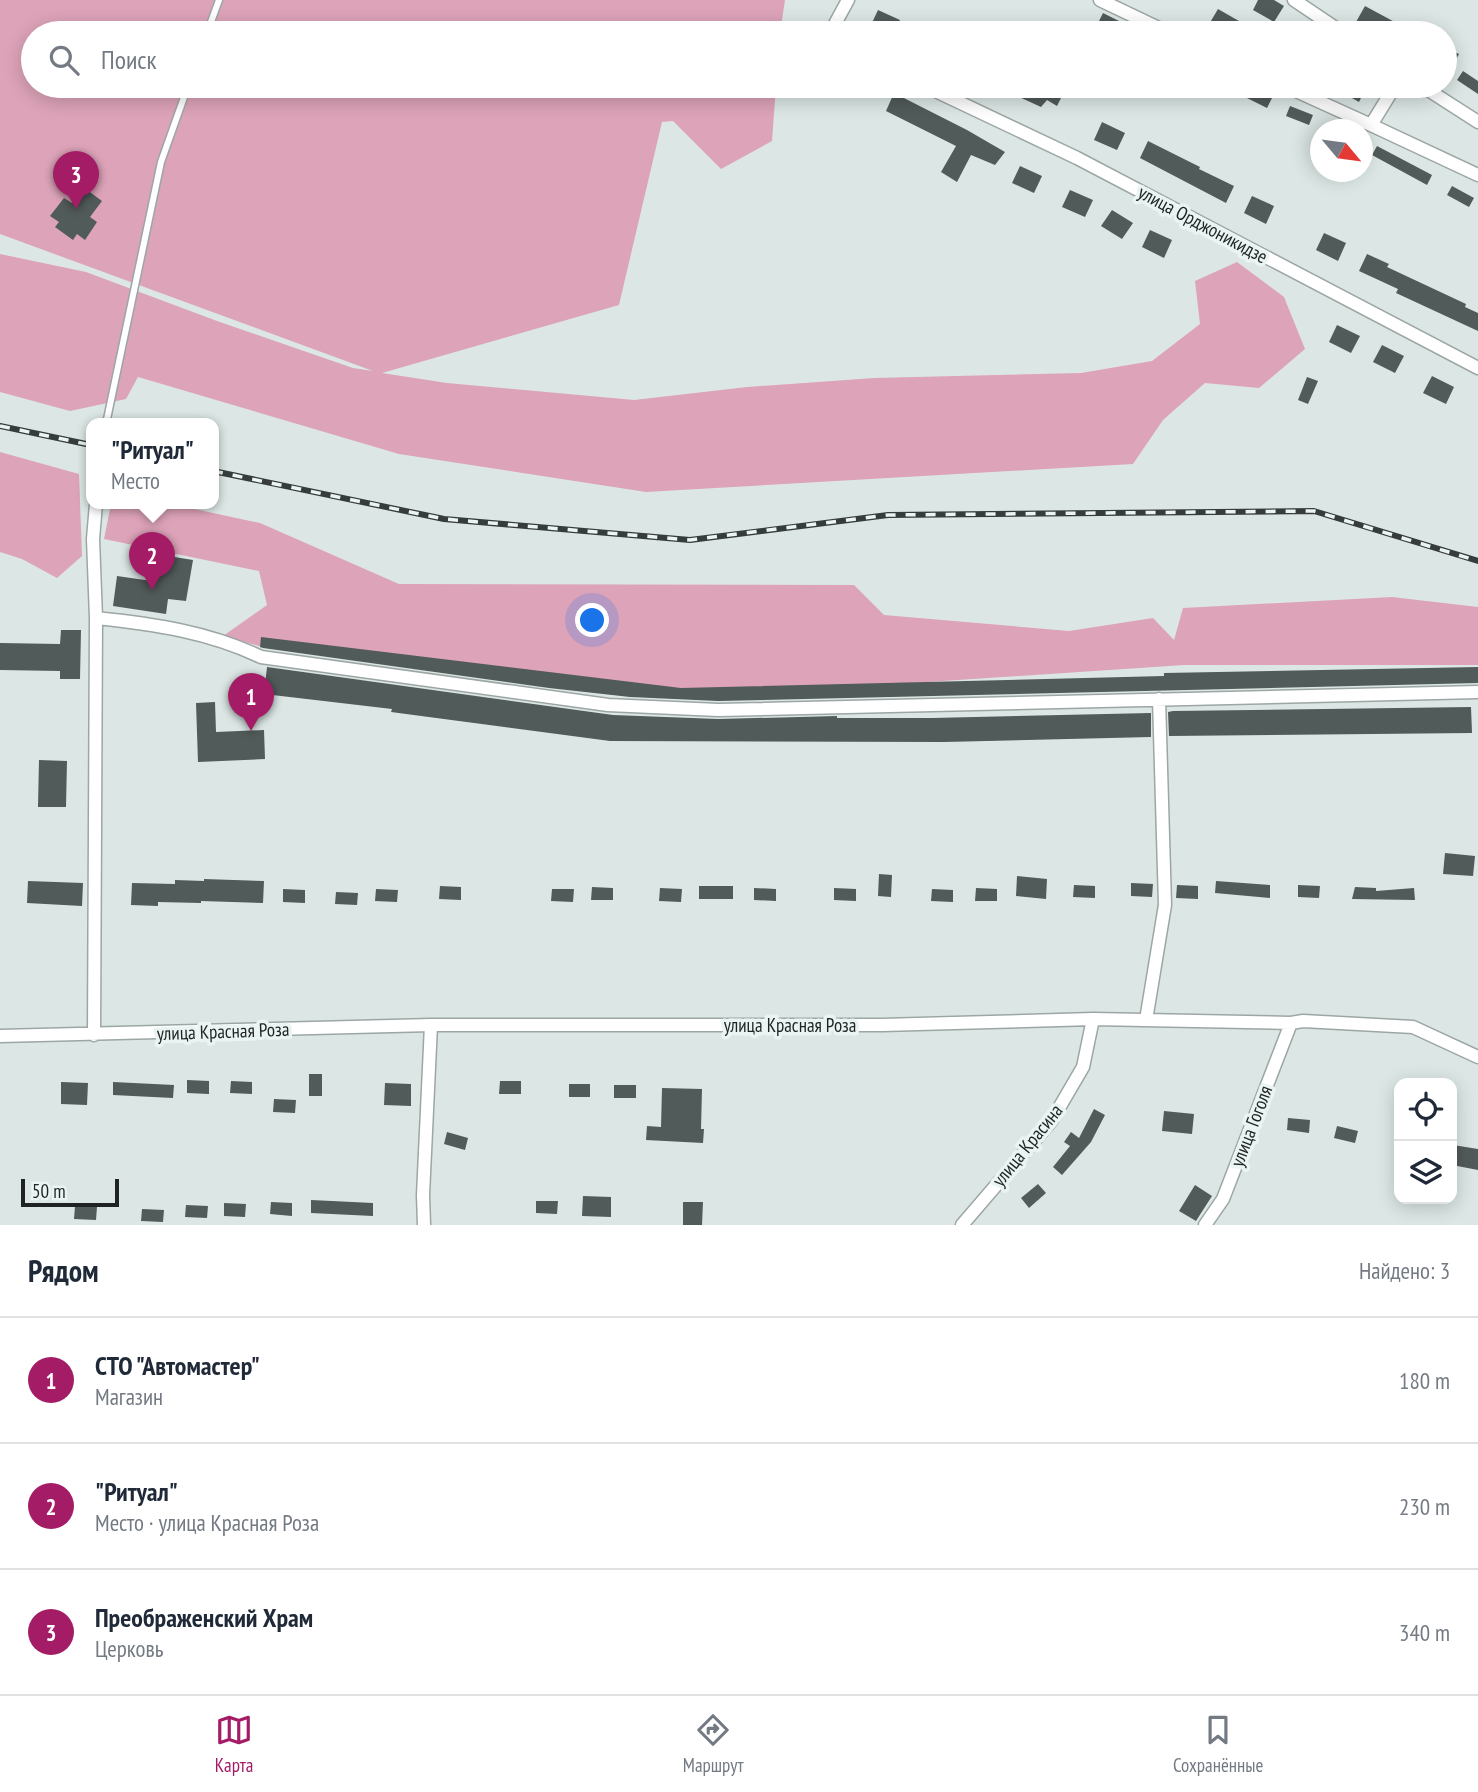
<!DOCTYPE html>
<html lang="ru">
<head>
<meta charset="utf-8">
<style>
  :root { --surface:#fff; --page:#f6f6f7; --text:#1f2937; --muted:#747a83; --line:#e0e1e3; --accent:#a41c66 }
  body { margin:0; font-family:"PT Sans Narrow",sans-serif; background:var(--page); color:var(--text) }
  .controls { position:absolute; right:21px; bottom:21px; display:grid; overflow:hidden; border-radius:14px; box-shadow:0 4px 18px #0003 }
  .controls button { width:63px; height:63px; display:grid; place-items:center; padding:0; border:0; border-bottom:2px solid var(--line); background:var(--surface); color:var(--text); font:35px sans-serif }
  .compass { position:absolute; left:1310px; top:119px; width:63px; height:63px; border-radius:50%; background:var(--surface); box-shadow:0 4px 18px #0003; rotate:119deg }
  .scale { position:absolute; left:21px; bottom:18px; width:98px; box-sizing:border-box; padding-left:7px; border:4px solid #1f2323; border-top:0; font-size:19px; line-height:24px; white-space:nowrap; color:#1f2323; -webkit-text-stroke:5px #e9f4f3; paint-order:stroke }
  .you { position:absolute; left:593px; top:621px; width:24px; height:24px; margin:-18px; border:5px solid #fff; border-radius:50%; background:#1a73e8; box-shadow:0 0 0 10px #1a73e833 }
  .badge { display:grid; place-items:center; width:46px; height:46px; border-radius:50%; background:var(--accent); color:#fff; font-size:23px; font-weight:700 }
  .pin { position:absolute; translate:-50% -58px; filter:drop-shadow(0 2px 4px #0008) }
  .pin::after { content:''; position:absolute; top:37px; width:24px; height:21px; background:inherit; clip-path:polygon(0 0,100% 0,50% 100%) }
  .popup { position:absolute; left:86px; top:418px; width:133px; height:91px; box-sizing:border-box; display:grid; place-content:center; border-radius:14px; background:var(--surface); filter:drop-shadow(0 2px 5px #0005); font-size:23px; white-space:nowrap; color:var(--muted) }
  .popup b { font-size:26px; color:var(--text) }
  .popup::after { content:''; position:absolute; left:50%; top:100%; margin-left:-14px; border:14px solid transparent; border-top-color:var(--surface) }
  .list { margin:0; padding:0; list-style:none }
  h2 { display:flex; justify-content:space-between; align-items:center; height:91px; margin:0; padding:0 28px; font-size:30px }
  h2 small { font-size:23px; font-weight:400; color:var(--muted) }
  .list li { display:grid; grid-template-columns:46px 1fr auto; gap:21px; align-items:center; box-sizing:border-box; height:126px; padding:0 28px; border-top:2px solid var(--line) }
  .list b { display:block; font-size:26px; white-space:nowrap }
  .list p { margin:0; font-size:23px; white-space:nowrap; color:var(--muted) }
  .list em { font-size:23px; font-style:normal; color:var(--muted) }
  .icon { flex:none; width:38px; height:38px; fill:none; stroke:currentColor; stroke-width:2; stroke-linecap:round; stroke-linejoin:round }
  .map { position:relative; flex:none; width:1478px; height:1225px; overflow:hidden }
  .search { position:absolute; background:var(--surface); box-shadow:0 4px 18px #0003; left:21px; right:21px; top:21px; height:77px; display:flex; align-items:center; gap:18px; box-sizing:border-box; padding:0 24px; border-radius:38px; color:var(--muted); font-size:26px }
  .sheet { height:469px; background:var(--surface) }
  nav { display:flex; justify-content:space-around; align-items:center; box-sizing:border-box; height:98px; border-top:2px solid var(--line); background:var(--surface); font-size:19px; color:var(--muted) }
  nav a { display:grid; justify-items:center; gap:4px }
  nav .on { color:var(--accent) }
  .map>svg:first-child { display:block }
  .green { fill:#dda3b9 }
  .building { fill:#515b59 }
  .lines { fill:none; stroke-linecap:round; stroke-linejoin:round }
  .service-casing { stroke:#9ca6a5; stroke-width:9 }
  .minor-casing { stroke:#9ca6a5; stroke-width:15 }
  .service { stroke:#fff; stroke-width:6 }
  .minor { stroke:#fff; stroke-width:12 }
  .rail-casing { stroke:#363b3b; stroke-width:6 }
  .rail { stroke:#e9f4f3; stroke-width:3.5; stroke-dasharray:10; stroke-linecap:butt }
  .labels { text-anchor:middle; stroke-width:7; stroke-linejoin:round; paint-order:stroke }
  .street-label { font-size:19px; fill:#1f2323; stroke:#e9f4f3 }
</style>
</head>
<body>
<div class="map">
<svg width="1478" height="1225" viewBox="0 0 1478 1225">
  <rect width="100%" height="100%" fill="#dce7e5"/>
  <!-- green -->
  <path class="green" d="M0,0H785L780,33H33V86H776L772,141L721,169L673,121L662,122L619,305L382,373L447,383L634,400L747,387L874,378L1081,373L1152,361L1200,324L1195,281L1237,262L1284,297L1305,349L1259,388L1205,383L1163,420L1133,464L646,492L399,454L138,377L126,399L70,411L0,392V254L86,272L217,321L353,368L373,371L0,234Z
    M0,452L79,474L82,556L57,578L22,559L0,552Z
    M111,504H171L260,523L399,584L854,585L884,615L1069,631L1153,618L1174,640L1183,608L1392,597L1478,607V665H1184L687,698L259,646L223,636L267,605L259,571L104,539Z"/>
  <!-- building -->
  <path class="building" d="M1258,0H1274L1284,6L1274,22L1253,10Z
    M1365,6L1415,33H1376L1356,22Z
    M1218,9L1239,21L1233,33H1221L1208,26Z
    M878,10L900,20L894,33H883L870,27Z
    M1103,13L1125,24L1120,33L1098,23Z
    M1445,47L1459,54L1445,80Z
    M1463,71L1478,81V94L1457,80Z
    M995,86H1040L1062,96L1057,106L1047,100L1041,107Z
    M1346,86H1367L1359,102L1343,93Z
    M1250,87L1272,98L1267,108L1245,97Z
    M894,93L967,130L1005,152L995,165L971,155L957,182L941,172L956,146L886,111Z
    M1290,106L1313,115L1309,125L1286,116Z
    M1102,122L1125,133L1117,150L1094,140Z
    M1148,141L1200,167L1199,169L1234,186L1226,203L1140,158Z
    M1377,146L1432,175L1427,185L1372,155Z
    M1020,166L1042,176L1034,193L1012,183Z
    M1452,186L1474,198L1469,207L1447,195Z
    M83,187L102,201L90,217L97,222L85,240L77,234L73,240L55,227L59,222L50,216L64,198L72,203Z
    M1070,190L1093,200L1085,217L1062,207Z
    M1252,196L1274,206L1266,224L1244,213Z
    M1112,210L1133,223L1122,239L1101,226Z
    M1150,230L1172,240L1164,258L1142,247Z
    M1324,233L1346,243L1338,261L1316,250Z
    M1367,254L1389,264L1387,267L1466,304L1465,307L1478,313V331L1396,293L1398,289L1359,271Z
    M1337,325L1360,336L1351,353L1329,342Z
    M1382,345L1404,356L1395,373L1373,362Z
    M1432,376L1454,387L1446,404L1423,393Z
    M1307,377L1318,381L1308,404L1298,400Z
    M156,554L193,560L186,601L168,599L166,614L113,606L117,576L152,581Z
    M61,630H81L80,679H60V671L0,670V643L60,644Z
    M261,637L681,688L1164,676V673L1478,667V683L718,701L630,697L549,688L263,648L260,647Z
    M267,667L613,715L718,719L837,716V718H932L1151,713V737L944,742L610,741L391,712L392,709L264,694Z
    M215,702L216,732L264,730L265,759L198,762L196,703Z
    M1471,707L1472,733L1169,736L1168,712L1173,711Z
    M39,760L67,761L66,807H38Z
    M1445,853L1475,856L1473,876L1443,874Z
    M879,874L892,875L891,897L878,896Z
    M1017,876L1047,879L1046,899L1016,896Z
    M204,879L264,881L263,903L201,901V903L158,902V906L131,905L132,883L175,884V880L204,881Z
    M28,881L83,883L82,906L27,903Z
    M1216,881L1270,885V898L1215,893Z
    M1131,883L1153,884L1152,897L1131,896Z
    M1074,885L1095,886V898L1073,897Z
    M1177,885L1198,886V899L1176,898Z
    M1298,885L1320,886L1319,898L1298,897Z
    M440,886L461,887V900L439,899Z
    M699,886H733V899H699Z
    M592,887L613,888V900H591Z
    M1355,887L1376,888V891L1414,888L1415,900L1352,899Z
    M660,888L682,889L681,902L659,901Z
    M754,888L776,889V901L754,900Z
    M834,888L856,889V901L834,900Z
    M976,888L997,889V901H975Z
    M283,889L305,890V903L283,902Z
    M376,889L398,890L397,902L375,901Z
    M552,889H574L573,902L551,901Z
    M932,889L953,890V902L931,901Z
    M336,892L358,893L357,905L335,904Z
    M309,1074H322V1096H309Z
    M187,1080L209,1081V1094L187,1093Z
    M231,1081L252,1082V1094L230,1093Z
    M500,1081H521V1094H499Z
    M61,1082L88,1083L87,1105L61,1104Z
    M113,1082L174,1085L173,1098L113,1095Z
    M385,1083L411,1084V1106L384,1105Z
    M569,1084H590V1097H569Z
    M614,1085H636V1098H614Z
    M662,1088L702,1089L701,1129H704L703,1143L646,1140L647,1126L661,1127Z
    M274,1099L296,1100L295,1113L273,1112Z
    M1094,1109L1105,1115L1091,1142L1062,1175L1053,1167L1070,1146L1064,1142L1071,1132L1079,1138Z
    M1164,1111L1194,1114L1192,1134L1162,1131Z
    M1288,1118L1310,1120L1309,1133L1287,1130Z
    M1337,1126L1358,1131L1355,1143L1334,1138Z
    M447,1132L468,1138L465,1150L444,1144Z
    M1453,1145L1478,1149V1170L1452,1165Z
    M1038,1184L1046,1193L1029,1208L1021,1198Z
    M1195,1185L1212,1196L1196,1221L1179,1211Z
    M583,1196L611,1197V1217L582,1216Z
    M311,1200L373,1203V1216L311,1213Z
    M536,1201H558L557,1214L536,1213Z
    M271,1202L292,1203V1216L270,1214Z
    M683,1202H703L702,1225H683Z
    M224,1203L246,1204L245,1217L224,1216Z
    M186,1205L208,1206L207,1218L185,1217Z
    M75,1206L97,1207L96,1220L74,1219Z
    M142,1209L164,1210L163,1222L141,1221Z"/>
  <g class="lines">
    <!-- service casing -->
    <g class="service-casing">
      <path id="service" d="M207,33L219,0
        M106,424L161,162L188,86"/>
    </g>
    <!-- minor casing -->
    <g class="minor-casing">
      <path id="minor" d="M1100,0L1169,33
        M1294,0L1343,33
        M830,33L848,0
        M925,86L1077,158L1478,368
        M1285,86L1371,125
        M1395,86L1371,125L1478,175
        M1422,86L1478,122
        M96,618C154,624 209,632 261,657L608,705L718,710L1478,692
        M1146,1020L1165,905L1159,699
        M94,1035L96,618L93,539L96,504
        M0,1036L431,1025H882L1093,1019L1291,1023L1303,1021L1413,1027L1478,1057
        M424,1225L423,1195L431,1025
        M962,1225L1052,1120L1083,1067L1093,1019
        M1205,1225L1223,1199L1291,1023"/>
    </g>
    <!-- service -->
    <use href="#service" class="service"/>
    <!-- minor -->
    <use href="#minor" class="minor"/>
    <!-- rail casing -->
    <g class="rail-casing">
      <path id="rail" d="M0,426L91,445
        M213,471L444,519L690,540L888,515L1314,511L1478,561"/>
    </g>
    <!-- rail -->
    <use href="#rail" class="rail"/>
  </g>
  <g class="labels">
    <!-- street labels -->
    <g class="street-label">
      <text transform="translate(1203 224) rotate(28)" y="7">улица Орджоникидзе</text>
      <text x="790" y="1032">улица Красная Роза</text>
      <text transform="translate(223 1031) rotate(-2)" y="7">улица Красная Роза</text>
      <text transform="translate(1251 1126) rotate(-69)" y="7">улица Гоголя</text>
      <text transform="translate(1027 1145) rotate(-51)" y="7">улица Красина</text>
    </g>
  </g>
</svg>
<div class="controls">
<button><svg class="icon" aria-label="locate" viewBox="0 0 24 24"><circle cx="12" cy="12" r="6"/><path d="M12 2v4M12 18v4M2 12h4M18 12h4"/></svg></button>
<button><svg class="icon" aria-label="layers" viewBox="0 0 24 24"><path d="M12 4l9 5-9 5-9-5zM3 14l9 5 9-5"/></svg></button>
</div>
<svg class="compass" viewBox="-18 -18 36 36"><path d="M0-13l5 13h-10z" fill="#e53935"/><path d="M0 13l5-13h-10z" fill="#747a83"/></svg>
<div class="scale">50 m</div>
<div class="you"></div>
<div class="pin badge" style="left:251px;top:731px">1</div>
<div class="pin badge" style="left:152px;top:590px">2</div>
<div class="popup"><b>&quot;Ритуал&quot;</b>Место</div>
<div class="pin badge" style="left:76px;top:209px">3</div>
<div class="search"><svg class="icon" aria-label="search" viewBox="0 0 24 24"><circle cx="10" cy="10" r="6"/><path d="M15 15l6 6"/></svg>Поиск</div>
</div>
<section class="sheet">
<h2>Рядом<small>Найдено: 3</small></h2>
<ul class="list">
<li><span class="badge">1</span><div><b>СТО &quot;Автомастер&quot;</b><p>Магазин</p></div><em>180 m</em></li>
<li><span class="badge">2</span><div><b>&quot;Ритуал&quot;</b><p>Место · улица Красная Роза</p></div><em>230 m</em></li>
<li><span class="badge">3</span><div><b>Преображенский Храм</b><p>Церковь</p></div><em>340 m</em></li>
</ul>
</section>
<nav>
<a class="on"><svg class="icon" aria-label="map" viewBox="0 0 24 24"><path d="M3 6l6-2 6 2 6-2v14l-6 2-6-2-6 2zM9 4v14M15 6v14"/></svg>Карта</a>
<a><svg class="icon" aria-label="directions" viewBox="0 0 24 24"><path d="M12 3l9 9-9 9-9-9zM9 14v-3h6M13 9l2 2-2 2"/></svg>Маршрут</a>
<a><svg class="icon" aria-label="saved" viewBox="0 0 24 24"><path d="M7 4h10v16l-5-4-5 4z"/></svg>Сохранённые</a>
</nav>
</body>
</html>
